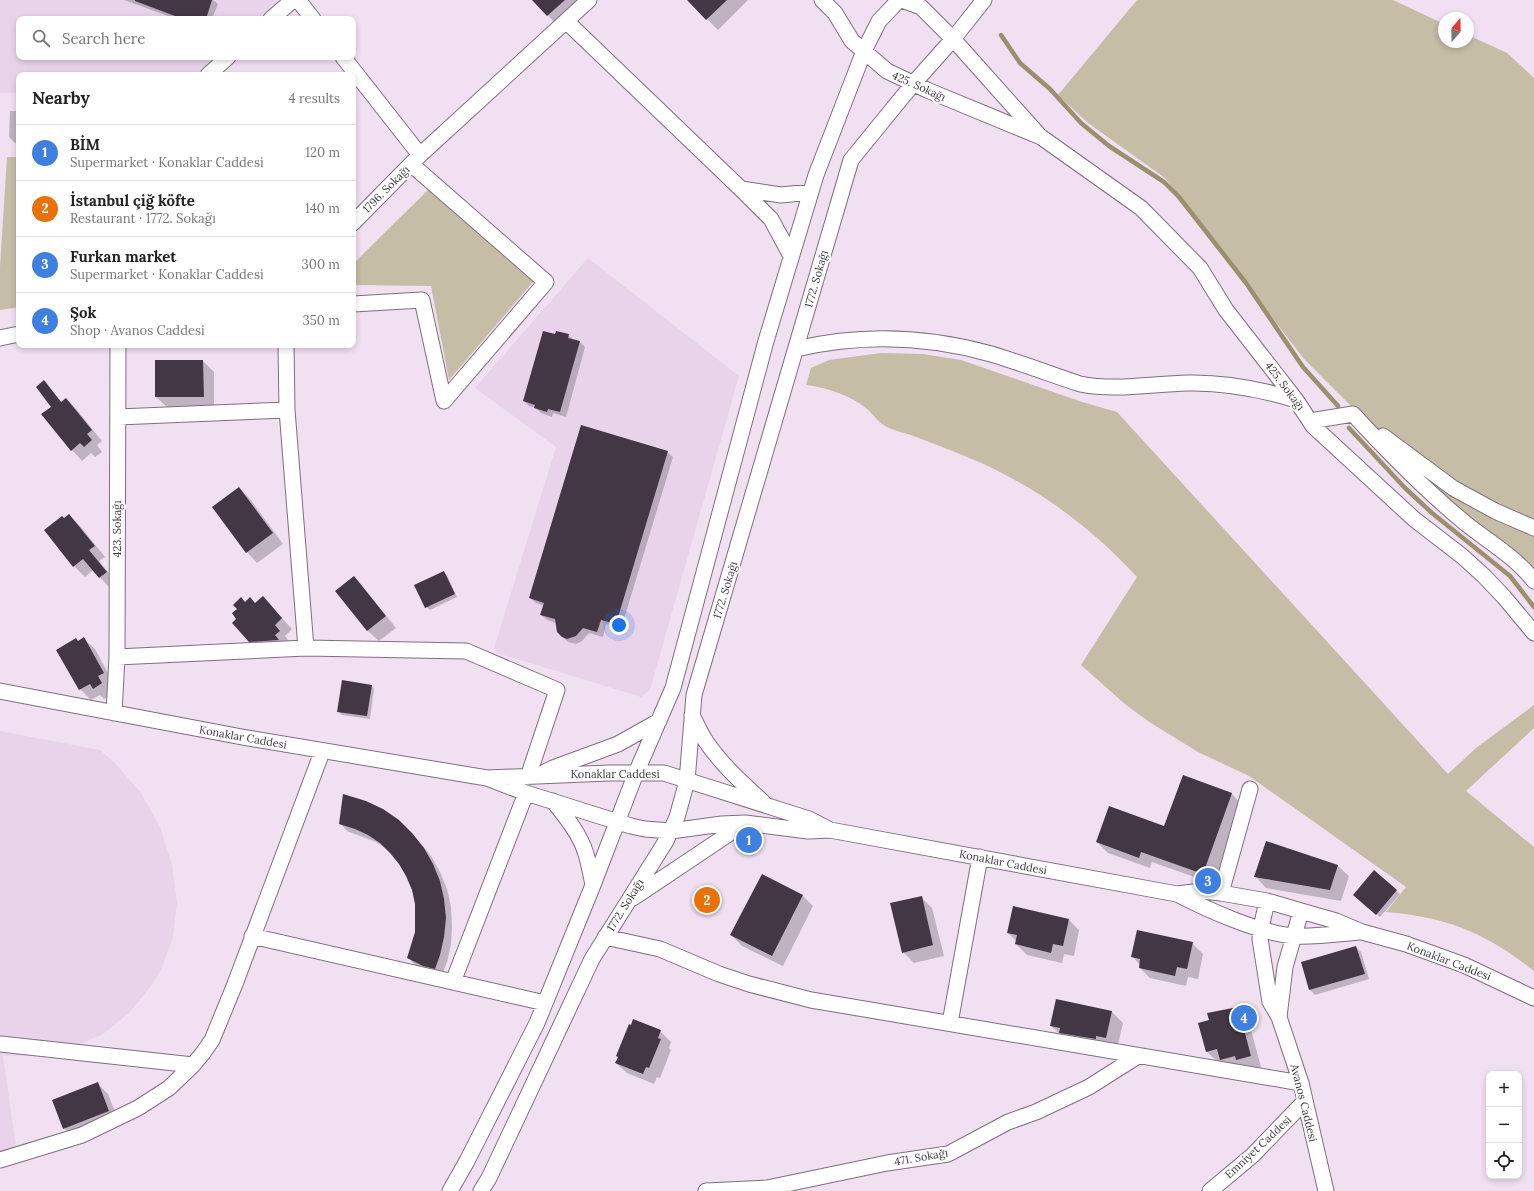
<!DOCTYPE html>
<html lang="en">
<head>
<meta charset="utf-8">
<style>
  :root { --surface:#fff; --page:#f2f2f2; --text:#222; --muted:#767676; --line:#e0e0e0; --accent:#907419 }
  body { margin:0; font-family:Lora,serif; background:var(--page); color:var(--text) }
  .controls { position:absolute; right:12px; bottom:12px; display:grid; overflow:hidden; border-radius:8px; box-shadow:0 2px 6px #0003 }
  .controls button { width:36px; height:36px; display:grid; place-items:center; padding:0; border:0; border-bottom:1px solid var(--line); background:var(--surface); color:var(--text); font:20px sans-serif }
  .compass { position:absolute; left:1438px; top:12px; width:36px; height:36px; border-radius:50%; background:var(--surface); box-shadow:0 2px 6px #0003; rotate:20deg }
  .you { position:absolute; left:619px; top:625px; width:14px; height:14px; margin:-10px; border:3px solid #fff; border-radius:50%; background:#1a73e8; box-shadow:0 0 0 6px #1a73e833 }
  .badge { display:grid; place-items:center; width:26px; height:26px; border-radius:50%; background:var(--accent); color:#fff; font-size:13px; font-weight:700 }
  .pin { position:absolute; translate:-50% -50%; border:2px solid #fff; box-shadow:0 1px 4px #0006 }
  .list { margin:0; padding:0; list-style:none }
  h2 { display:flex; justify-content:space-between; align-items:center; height:52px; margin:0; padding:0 16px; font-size:17px }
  h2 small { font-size:13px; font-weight:400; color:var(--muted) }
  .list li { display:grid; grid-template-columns:26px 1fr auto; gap:12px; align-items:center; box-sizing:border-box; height:56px; padding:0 16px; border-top:1px solid var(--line) }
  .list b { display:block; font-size:15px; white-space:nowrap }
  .list p { margin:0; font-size:13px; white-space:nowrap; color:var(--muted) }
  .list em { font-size:13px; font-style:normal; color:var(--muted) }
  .icon { flex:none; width:22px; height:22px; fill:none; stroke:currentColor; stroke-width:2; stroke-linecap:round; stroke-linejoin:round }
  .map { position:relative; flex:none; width:1534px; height:1191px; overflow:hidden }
  .search { position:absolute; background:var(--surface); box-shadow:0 2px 6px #0003; left:16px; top:16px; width:340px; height:44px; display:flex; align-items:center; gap:10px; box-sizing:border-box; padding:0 14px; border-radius:8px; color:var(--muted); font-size:15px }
  .panel { position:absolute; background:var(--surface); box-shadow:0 2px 6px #0003; left:16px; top:72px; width:340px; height:276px; border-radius:8px }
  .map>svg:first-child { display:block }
  .built { fill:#e9d3eb }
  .green { fill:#c5bda6 }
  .shadow { fill:#0003 }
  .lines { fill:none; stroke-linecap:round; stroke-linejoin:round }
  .stream { stroke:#9c8f6e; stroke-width:4.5 }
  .building { fill:#443745 }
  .minor-casing { stroke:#7e6f7f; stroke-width:17 }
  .minor { stroke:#fff; stroke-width:15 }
  .labels { text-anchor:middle; stroke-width:4; stroke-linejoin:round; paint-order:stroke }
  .street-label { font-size:11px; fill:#3e383f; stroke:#fff }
</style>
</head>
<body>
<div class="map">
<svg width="1534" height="1191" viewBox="0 0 1534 1191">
  <rect width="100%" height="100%" fill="#f0e0f2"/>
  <!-- built -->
  <path class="built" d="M0,0H277L281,4L262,19H19V57H218L196,75H19V93H0Z
    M588,258L739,376L650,690L641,697L497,653L494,648L556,447L475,388Z
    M0,731L100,750L115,763L141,793L160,827L172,865L177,902L173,937L161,970L152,985L130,1012L103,1034L72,1048L38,1056H3L18,1161L0,1165Z"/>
  <!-- green -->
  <path class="green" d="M1137,0H1393L1444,24V42H1468V35L1507,53L1534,78V577L1464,519L1304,359L1165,178L1088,123L1058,95Z
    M7,157H19V307L0,310V267Z
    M430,188L538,276L449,380L431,286L353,285V264Z
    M881,353L923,354L961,360L1082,402L1117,412L1448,774L1476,748L1534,705V728L1466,791L1534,847V971C1486,933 1447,917 1386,912L1406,887L1249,776L1198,752L1151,723L1126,705L1081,665L1137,577C1089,525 1033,484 967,457C950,450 933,443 916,437C906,433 894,431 885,426C878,422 873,414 867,409C850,395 828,388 806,385L811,368L829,360Z"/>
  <!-- shadow -->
  <path class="shadow" d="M124,0H213L218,4L212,19H176Z
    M533,0H588L558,26Z
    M688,0H748L718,30Z
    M10,111H19V147L9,137Z
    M556,335H568L574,340L580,342L585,347L566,417L553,413L552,417L541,413L536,408L529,406L524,401Z
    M203,361L214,372V408L167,407L156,397Z
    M44,382L62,403L66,399L77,410L102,441L97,445L102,452L95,457L91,453L82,461L72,450L52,407Z
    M667,452L673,457L621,629L606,624L603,637L589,633L582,641L576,644L568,642L562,636L556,623L547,620L542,615L544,606L536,603L530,598Z
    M239,488L250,499L283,544L257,563L247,552Z
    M69,515L80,526L105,557L99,561L117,583L110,588L93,570L85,577L74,566L64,520Z
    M443,572L447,575L457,597L430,610L426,607Z
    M354,577L364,588L396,628L379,641L368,631L336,591Z
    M263,598L292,629L285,636L290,642L261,652L250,641L238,619L245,603L256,604Z
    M84,639L95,649L114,684L112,694L104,699L100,695L91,700L80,689L78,642Z
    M371,685L374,689L370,719L342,715L338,711Z
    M1183,777L1232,794L1242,805L1214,884L1152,862L1150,868L1108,853L1097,842L1165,827Z
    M340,823L412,833L431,856L440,872L447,889L451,907L452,926L451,944L447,962L442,975L431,973L415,965L408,957L416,932V904L413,889L407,876L400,864L388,850L376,842L347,831Z
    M1338,866L1349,876L1341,901L1266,888L1256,877Z
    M1374,871L1400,894L1380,917L1357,898Z
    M802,895L813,906L783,966L742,946L731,935Z
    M921,897L932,908L944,956L914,963L903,952Z
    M1069,920L1079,930L1074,956L1064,954L1062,963L1027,955L1016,944V941L1008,933Z
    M1192,943L1203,954L1198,979L1188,977L1186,986L1150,978L1140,968V965L1132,956Z
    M1356,947L1361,952L1369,979L1315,995L1310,990Z
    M1057,1000L1112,1012L1123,1023L1117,1049L1062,1036L1051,1026Z
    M1237,1008L1248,1019L1261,1067L1248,1070H1232L1223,1061L1218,1062L1207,1052Z
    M660,1031L671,1042L669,1048L671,1050L660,1078L657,1077L654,1084L627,1073L616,1063Z
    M98,1084L108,1094L119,1122L74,1139L64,1128Z"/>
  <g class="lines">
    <!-- stream -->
    <path class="stream" d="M1001,35L1020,63L1050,89L1081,123L1109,146L1164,182L1179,197L1246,283L1303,367L1338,406
      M1349,428L1405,488L1432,513L1510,576L1534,607"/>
  </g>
  <!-- building -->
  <path class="building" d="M135,0H212L206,19H183L135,1Z
    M532,0H565L547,16Z
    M687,0H727L706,20Z
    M543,331L555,334L556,331L569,334L568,338L580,341L560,412L548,409L547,412L534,408L535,405L523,401Z
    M155,360H203L204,397H155Z
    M44,380L61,402L66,398L92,430L87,434L92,440L84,447L80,443L71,451L41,414L51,407L36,387Z
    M581,425L668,451L616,624L601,620L597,632L583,628L576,636L567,639L562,637L557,632L555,619L540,615L544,603L529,598Z
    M239,487L273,533L246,553L212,507Z
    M69,514L95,546L89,550L107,572L99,578L83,559L73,567L44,530L62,516L64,518Z
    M444,571L455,594L425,608L414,585Z
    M354,576L386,616L367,631L335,591Z
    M263,596L282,618L275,625L280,631L275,635L279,640L249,642L232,623L236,619L232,613L237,609L233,605L241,597L245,602L250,597L255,603Z
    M84,637L104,673L98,676L102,683L93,689L90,684L79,690L56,650L76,638L78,641Z
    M342,680L372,685L367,716L337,712Z
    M1183,775L1232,793L1203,874L1141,852L1139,858L1096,842L1109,806L1164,826Z
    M343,794L366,801L383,809L399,820L412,833L424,848L433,864L440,881L444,899L446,918L444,937L440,955L435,969L423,966L407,958L415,932V904L412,890L406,876L399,864L390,853L380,843L368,835L355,829L339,824Z
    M1266,841L1338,865L1330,890L1254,877Z
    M1374,870L1397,890L1376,915L1353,895Z
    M762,874L803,895L772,956L730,935Z
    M922,896L933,945L902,953L890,903Z
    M1013,906L1069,919L1063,946L1053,944L1051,953L1015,944L1017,935L1007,933Z
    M1137,930L1193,942L1187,969L1177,967L1175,976L1139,968L1140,959L1131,957Z
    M1356,946L1365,974L1309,990L1301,962Z
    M1056,999L1112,1011L1106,1038L1096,1036V1039L1059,1033L1060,1028L1050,1026Z
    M1238,1007L1251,1056L1236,1060L1235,1056L1220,1060L1217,1049L1206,1052L1198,1023L1209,1020L1207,1013Z
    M633,1019L661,1030L658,1038L661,1039L649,1068L646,1067L643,1074L615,1063L618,1057L616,1056L629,1024L631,1025Z
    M98,1082L109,1111L63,1129L52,1100Z"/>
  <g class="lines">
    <!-- minor casing -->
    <g class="minor-casing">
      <path id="minor" d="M298,0L313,19
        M822,0L835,13L852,41L887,71L927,90L1041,137L1141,208L1200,268L1226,310L1296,400L1313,426L1414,519L1462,556L1484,576L1504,597L1534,633
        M902,0L921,7L953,39L1038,134
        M271,19L293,0
        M566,21L741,189L771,219L791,256
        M343,57L420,155
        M208,75L228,57
        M741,189L781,195L811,192
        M353,223L420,155L589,0
        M353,304L422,300L444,401L546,282L411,164
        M0,338L19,334
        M286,345L287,410L306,648
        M796,349C860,334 927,336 991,354C1021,363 1050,374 1080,384C1115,391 1151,384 1187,383C1225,382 1260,389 1296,400
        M118,417L287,410
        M1310,421L1353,414C1388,452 1424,489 1464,522C1487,541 1516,557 1534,581
        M1383,436L1453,488L1495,511L1534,528
        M117,657L306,648L466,651L557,690L528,777
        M0,691L242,737L487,778L609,773H664L809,819L830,830
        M114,713L117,657L118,345
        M692,715C696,723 700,732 705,740C720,763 742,783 763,802
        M545,772L553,768L618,744L659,721
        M487,778L526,793L631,826L645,829L671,831L722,824L745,823L808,831L830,830L1177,894L1202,891L1221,893L1267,901L1301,911L1336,921L1362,932L1406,944L1464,965L1534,998
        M553,801C566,817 580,834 586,854C589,864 591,875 593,885
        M1221,893L1250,789
        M1177,894C1208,910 1259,933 1294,936C1315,937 1337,934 1359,932
        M633,898L745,823
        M1267,901L1261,928L1260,939L1270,1002L1279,1017L1301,1083L1326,1191
        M252,936L545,1003
        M605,937L660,949L719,974L749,984L811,1000L1301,1083
        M453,982L526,793
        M1279,1017L1285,967L1301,911
        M950,1023L980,857
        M1,1044L193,1065
        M0,1160L82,1135L138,1108L169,1088L193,1065L203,1053L212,1040L235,984L322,752
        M450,1191L467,1161L537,1023L593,885L636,773L673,688L766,341L816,175L864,51L879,21L899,0
        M481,1191L489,1178L592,959L666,841L677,817L687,781L694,695L851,160L913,84L953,39L984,0
        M706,1191L767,1188L887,1163L948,1154L1008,1122L1036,1112L1089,1087L1138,1056
        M1210,1191L1253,1155L1305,1101"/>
    </g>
    <!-- minor -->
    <use href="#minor" class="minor"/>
  </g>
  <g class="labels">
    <!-- street labels -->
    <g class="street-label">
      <text transform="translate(919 86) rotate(24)" y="4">425. Sokağı</text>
      <text transform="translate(386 189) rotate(-45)" y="4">1796. Sokağı</text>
      <text transform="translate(816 279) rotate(-74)" y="4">1772. Sokağı</text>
      <text transform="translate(1285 386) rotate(53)" y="4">425. Sokağı</text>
      <text transform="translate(117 529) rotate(-90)" y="4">423. Sokağı</text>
      <text transform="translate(725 590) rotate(-73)" y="4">1772. Sokağı</text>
      <text transform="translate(243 737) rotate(10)" y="4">Konaklar Caddesi</text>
      <text x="615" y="778">Konaklar Caddesi</text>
      <text transform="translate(1003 862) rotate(11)" y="4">Konaklar Caddesi</text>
      <text transform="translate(625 905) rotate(-58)" y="4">1772. Sokağı</text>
      <text transform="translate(1449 961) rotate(21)" y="4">Konaklar Caddesi</text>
      <text transform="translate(1304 1103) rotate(76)" y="4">Avanos Caddesi</text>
      <text transform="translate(1258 1147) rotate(-43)" y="4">Emniyet Caddesi</text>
      <text transform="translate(921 1157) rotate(-10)" y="4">471. Sokağı</text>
    </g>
  </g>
</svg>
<div class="controls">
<button>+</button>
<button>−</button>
<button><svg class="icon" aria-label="locate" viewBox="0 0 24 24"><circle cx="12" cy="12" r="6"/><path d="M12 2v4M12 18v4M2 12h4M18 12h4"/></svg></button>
</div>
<svg class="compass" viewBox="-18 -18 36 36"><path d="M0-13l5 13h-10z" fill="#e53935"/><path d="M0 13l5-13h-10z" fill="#767676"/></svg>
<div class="you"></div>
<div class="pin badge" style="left:749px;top:840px;background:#3f7fe0">1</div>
<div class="pin badge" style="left:707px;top:900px;background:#e8710a">2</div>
<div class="pin badge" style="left:1208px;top:881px;background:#3f7fe0">3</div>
<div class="pin badge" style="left:1244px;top:1018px;background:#3f7fe0">4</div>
<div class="search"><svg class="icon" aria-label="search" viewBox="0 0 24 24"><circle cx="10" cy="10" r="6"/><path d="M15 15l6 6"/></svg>Search here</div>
<section class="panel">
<h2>Nearby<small>4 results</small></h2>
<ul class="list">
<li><span class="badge" style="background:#3f7fe0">1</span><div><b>BİM</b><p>Supermarket · Konaklar Caddesi</p></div><em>120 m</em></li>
<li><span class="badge" style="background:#e8710a">2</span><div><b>İstanbul çiğ köfte</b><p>Restaurant · 1772. Sokağı</p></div><em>140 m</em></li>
<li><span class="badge" style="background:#3f7fe0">3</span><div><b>Furkan market</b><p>Supermarket · Konaklar Caddesi</p></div><em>300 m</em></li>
<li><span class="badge" style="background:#3f7fe0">4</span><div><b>Şok</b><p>Shop · Avanos Caddesi</p></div><em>350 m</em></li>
</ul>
</section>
</div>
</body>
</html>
